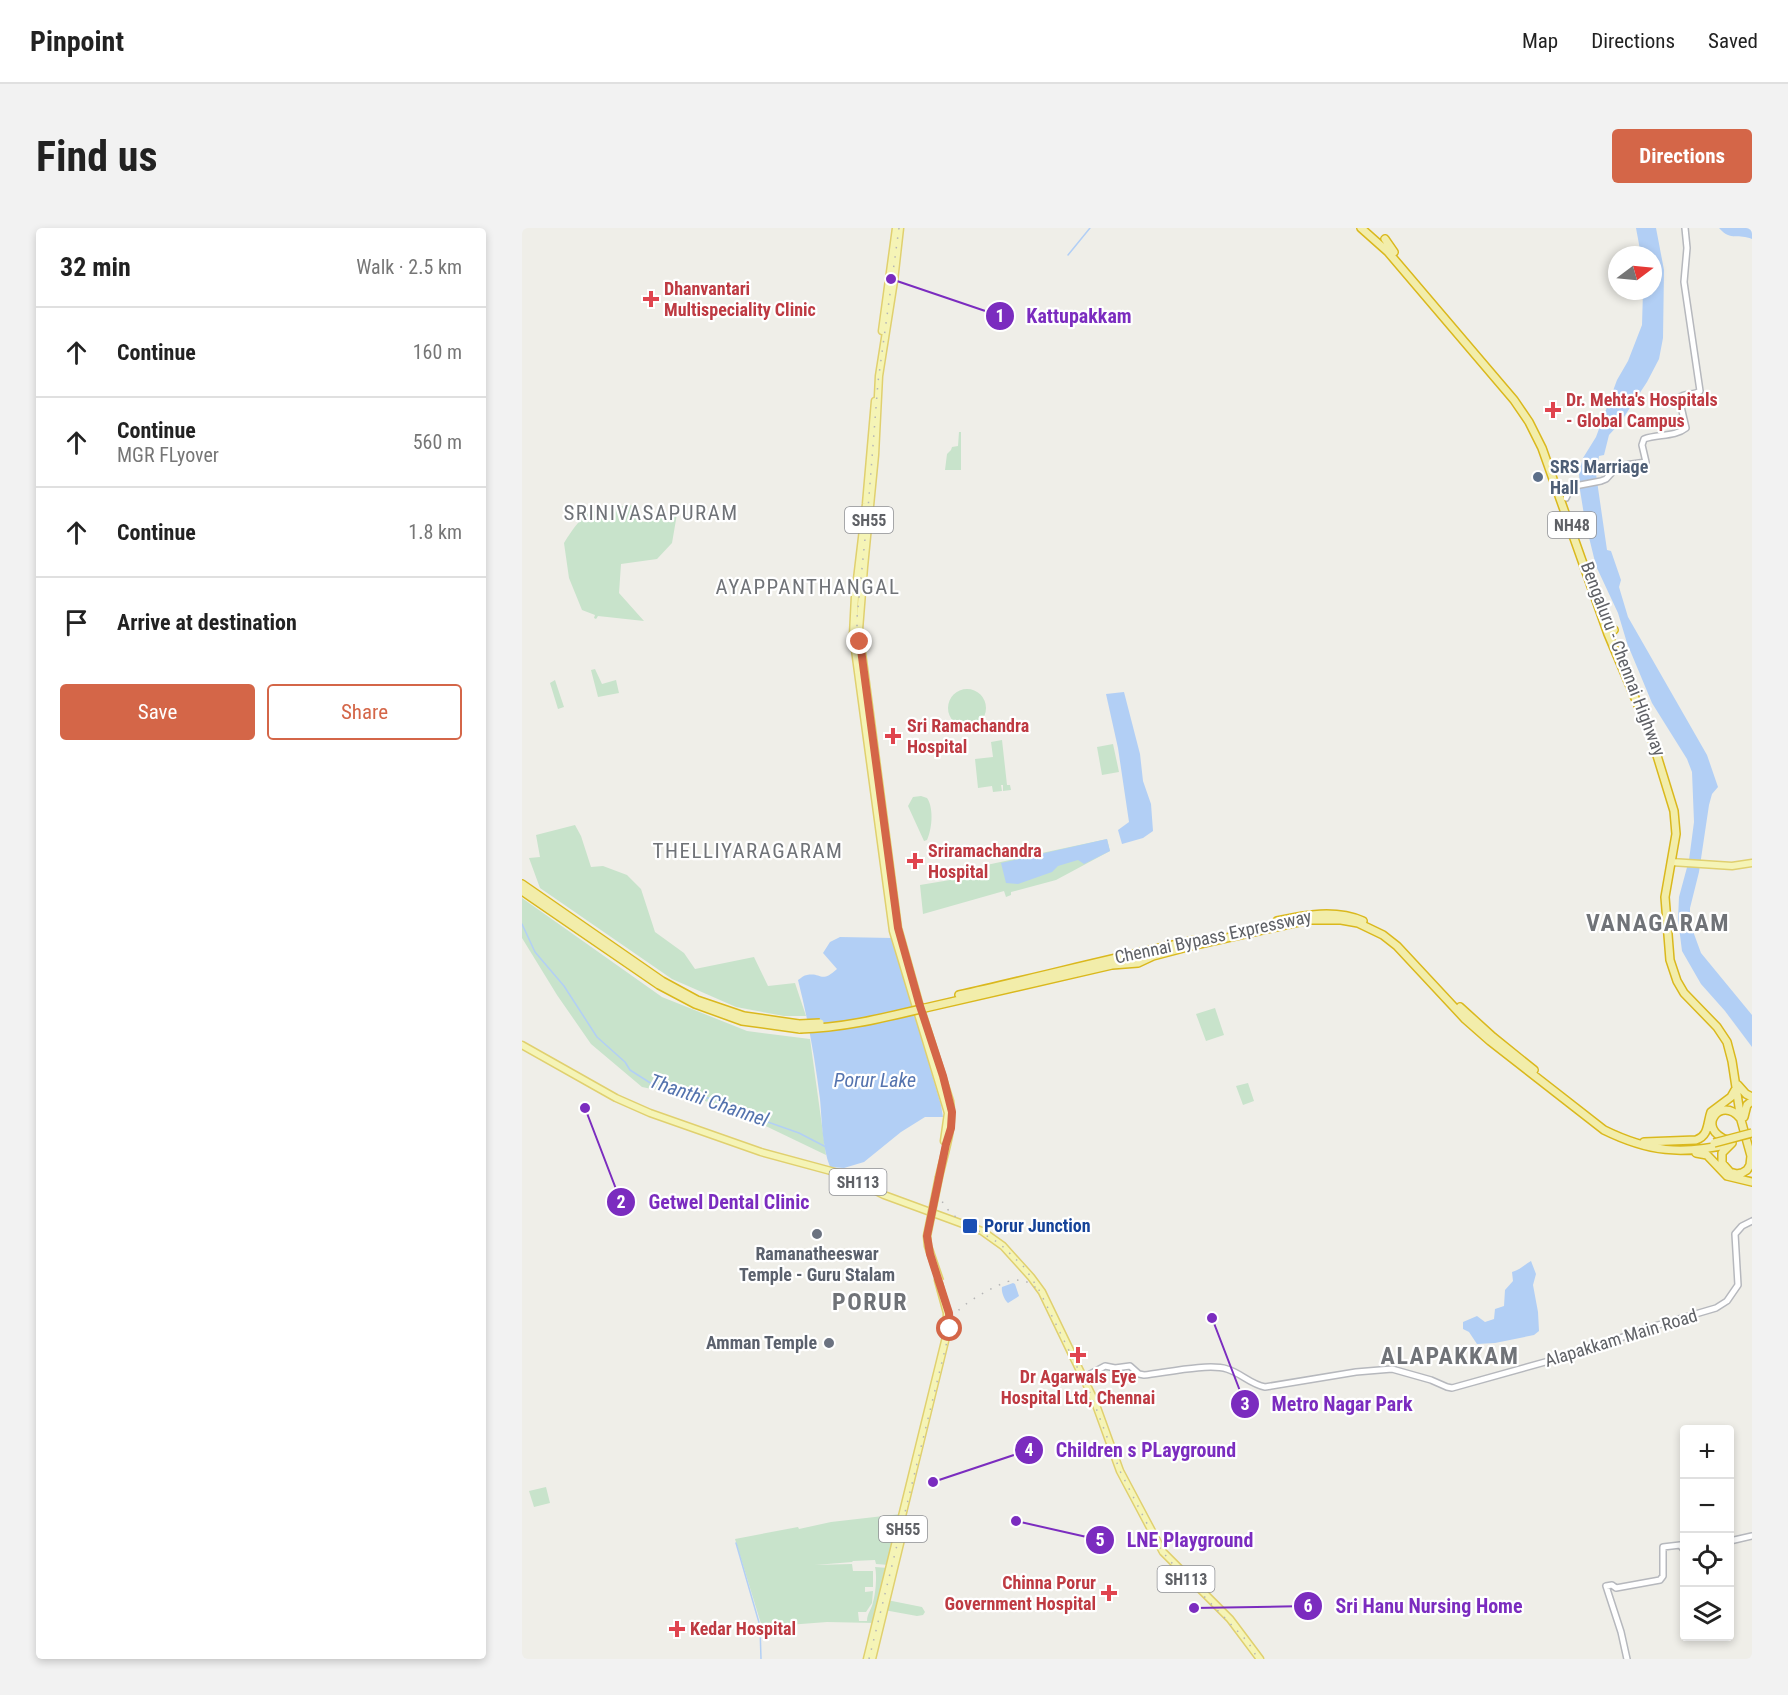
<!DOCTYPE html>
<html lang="en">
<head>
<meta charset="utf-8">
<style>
  :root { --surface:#fff; --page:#f2f2f2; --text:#222; --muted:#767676; --line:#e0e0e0; --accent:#d46648 }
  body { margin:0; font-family:"Roboto Condensed",sans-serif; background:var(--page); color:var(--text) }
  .controls { position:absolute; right:18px; bottom:18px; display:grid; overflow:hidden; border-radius:6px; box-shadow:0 3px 9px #0003 }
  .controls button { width:54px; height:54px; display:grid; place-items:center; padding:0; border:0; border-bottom:2px solid var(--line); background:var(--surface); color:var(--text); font:30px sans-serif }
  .compass { position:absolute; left:1086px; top:18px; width:54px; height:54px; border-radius:50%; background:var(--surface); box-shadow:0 3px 9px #0003; rotate:74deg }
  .stop { position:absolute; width:18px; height:18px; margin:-14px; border:4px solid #d46648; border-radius:50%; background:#fff }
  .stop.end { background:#d46648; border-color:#fff; box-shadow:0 2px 6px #0008 }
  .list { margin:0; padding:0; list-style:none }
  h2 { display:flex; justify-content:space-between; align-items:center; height:78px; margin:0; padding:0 24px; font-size:26px }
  h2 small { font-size:20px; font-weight:400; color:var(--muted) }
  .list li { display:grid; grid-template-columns:39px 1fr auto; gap:18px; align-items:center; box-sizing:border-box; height:90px; padding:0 24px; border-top:2px solid var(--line) }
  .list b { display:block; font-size:22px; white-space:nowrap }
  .list p { margin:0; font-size:20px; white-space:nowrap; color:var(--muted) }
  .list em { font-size:20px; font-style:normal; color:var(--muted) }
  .actions { display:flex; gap:12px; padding:18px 24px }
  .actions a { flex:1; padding:14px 0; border:2px solid var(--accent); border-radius:6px; text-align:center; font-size:21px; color:var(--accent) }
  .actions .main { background:var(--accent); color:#fff }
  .icon { flex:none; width:33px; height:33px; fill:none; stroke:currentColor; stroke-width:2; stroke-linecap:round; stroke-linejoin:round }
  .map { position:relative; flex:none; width:1230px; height:1431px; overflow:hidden; border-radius:6px }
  header { display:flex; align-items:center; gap:36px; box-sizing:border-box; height:84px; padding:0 30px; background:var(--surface); border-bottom:2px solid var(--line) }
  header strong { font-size:28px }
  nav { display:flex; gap:33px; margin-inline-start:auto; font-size:21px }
  .intro { display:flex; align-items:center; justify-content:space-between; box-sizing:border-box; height:144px; padding:0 36px }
  h1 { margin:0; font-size:42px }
  .button { padding:15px 27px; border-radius:6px; background:var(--accent); color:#fff; font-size:21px; font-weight:700 }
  main { display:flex; gap:36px; padding:0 36px }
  aside { flex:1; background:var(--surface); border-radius:6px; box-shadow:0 3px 9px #0003 }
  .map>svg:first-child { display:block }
  .green { fill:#c8e3cb }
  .water { fill:#b2cff5 }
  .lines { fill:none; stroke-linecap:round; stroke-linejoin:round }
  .stream { stroke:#b2cff5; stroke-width:1.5 }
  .secondary-casing { stroke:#b6b8bd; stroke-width:8 }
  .primary-casing { stroke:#e0d06f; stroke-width:9 }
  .trunk-casing { stroke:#dab81d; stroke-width:10 }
  .secondary { stroke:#fff; stroke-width:5 }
  .primary { stroke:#f5f4b6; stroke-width:6 }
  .trunk { stroke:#f2edaa; stroke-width:7 }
  .rail { stroke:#b5b5b6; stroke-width:1.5; stroke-dasharray:1.5 8; stroke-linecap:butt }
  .primary-bridge-casing { stroke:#e0d06f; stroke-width:9; stroke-linecap:butt }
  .trunk-bridge-casing { stroke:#dab81d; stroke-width:10; stroke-linecap:butt }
  .primary-bridge { stroke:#f5f4b6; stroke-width:6 }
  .trunk-bridge { stroke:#f2edaa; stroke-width:7 }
  .route { stroke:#d46648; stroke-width:8 }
  .health-dot { fill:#e0444e; stroke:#fff; stroke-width:2 }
  .service-dot { fill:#5c6f8a; stroke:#fff; stroke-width:2 }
  .transit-dot { fill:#1a4fb4; stroke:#fff; stroke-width:2 }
  .worship-dot { fill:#6b7280; stroke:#fff; stroke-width:2 }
  .labels { text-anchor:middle; stroke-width:4.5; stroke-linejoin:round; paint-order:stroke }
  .shield { fill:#fff; stroke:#8f9094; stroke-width:1.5 }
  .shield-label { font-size:16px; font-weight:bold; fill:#5f6166 }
  .health-label { font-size:18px; font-weight:bold; fill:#be3a42; stroke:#fff; text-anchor:start }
  .service-label { font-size:18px; font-weight:bold; fill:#4e5e75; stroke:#fff; text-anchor:start }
  .street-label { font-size:18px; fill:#5f6166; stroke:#fff }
  .transit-label { font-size:18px; font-weight:bold; fill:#164399; stroke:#fff; text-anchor:start }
  .worship-label { font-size:18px; font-weight:bold; fill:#5b616d; stroke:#fff }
  .water-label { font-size:20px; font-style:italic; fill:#5473ae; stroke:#fff }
  .quarter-label { font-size:21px; letter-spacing:1.5px; fill:#707378; stroke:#fff }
  .district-label { font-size:24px; font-weight:bold; letter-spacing:1.5px; fill:#707378; stroke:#fff }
  .leader { fill:none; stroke:#7b2cbf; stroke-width:2 }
  .callout-dot { fill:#7b2cbf; stroke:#fff; stroke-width:2 }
  .mark-label { font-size:18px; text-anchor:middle; font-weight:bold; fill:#fff }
  .callout-label { font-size:20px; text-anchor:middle; font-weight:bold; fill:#7b2cbf; stroke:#fff; stroke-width:4.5; stroke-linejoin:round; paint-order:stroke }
</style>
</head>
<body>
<header>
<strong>Pinpoint</strong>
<nav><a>Map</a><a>Directions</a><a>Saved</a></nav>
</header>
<div class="intro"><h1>Find us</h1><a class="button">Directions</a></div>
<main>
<aside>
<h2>32 min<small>Walk · 2.5 km</small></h2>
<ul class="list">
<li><svg class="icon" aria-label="ahead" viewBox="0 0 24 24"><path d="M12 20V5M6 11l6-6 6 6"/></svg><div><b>Continue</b></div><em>160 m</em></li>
<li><svg class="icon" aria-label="ahead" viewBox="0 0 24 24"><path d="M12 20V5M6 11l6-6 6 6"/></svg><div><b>Continue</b><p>MGR FLyover</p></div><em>560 m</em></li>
<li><svg class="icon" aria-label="ahead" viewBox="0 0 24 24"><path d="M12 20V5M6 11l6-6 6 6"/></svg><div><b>Continue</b></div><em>1.8 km</em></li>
<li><svg class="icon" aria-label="arrive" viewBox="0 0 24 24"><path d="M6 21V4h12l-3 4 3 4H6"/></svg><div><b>Arrive at destination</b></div></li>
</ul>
<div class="actions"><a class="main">Save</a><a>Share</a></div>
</aside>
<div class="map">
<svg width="1230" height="1431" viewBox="0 0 1230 1431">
  <rect width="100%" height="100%" fill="#efeee8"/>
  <!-- green -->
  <path class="green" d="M437,204H439V242H423L425,226L429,222L430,219L436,218Z
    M112,277L121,294L155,286L150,315L135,331L99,336L97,365L122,393L76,388L74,391L72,390L73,387L60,382L47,350L42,315C66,277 70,282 112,277Z
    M73,441L80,456L94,452L97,465L76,469L69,442Z
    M33,452L42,479L36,481L28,455Z
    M426 480a19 19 0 1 1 38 0a19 19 0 1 1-38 0Z
    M480,512L485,557H488L489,562L481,563V557H479L480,563L471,564L470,558L456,560L453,531L471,529L469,514Z
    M591,516L597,544L580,547L575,519Z
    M399,568L405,570C412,580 410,601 405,612L402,613L386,578L391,569Z
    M53,597L59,608L69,639L81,638L105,647L119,661L133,704L162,725L173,741L232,729L246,758L273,755L284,788H262L214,779L150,751L18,660L7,630L18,629L14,607Z
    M585,611L588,623L534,652L489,664V667L484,669L482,663L401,686L398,657L428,652L427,645Z
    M0,670L140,769L225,803L288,811L304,927L210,882L174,870L120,859L69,816L35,767L0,710Z
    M693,780L702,807L684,813L674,786Z
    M726,855L732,873L721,877L714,858Z
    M24,1259L28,1275L12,1279L7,1263Z
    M379,1286L367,1337L354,1336L353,1332L331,1333L330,1334L293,1337L330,1336L331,1343H351V1359H343V1364L351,1363L350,1375L344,1384H336L337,1393H345C345,1385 350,1381 351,1374C354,1364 355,1346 353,1339L366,1340L353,1395L305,1394L240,1399L213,1311L276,1299L277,1301L309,1294Z
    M365,1372L400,1379L403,1384L401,1387L395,1388L362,1382Z"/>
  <!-- water -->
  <path class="water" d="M1114,0H1134L1142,42L1141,110L1137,131L1125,154L1098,195L1087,207L1082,227L1077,228L1074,246L1085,322L1089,323L1099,352L1097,359L1106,389L1185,527L1196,559L1190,566L1187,577L1177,644L1168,680V695L1179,725L1230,787V819L1203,783L1179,756L1160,723L1156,691L1157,669L1167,632L1172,594L1170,544L1165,531L1130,475L1105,415L1096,385L1074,338L1063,293L1058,262L1057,245L1061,230L1074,209L1095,152L1106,133L1120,97L1121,63H1131V27H1119Z
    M1197,0H1230V11C1217,5 1209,14 1197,0Z
    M602,464L618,526L621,553L629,576L631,603L621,610L600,616L596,602L607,594L596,520L584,466Z
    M585,611L588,623L562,636L556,632L536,638L530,644L496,656L484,655L479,635Z
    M318,709L370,710L419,877L421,889H403L379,904L342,934L322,940L308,939C300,918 300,893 298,871C293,831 286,791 276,752C279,750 282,747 285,747C299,744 299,756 315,741L301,725L308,714Z
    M1009,1033L1014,1046L1011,1057L1016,1084L1017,1103L1012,1107L973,1115L955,1116L947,1104L941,1101V1094L955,1088L963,1094L972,1091L973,1081L982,1078L983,1062L991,1053L990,1044C998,1042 1002,1037 1009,1033Z
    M491,1055L493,1056L497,1068L486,1075C482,1072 479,1063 480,1059Z"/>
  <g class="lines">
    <!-- stream -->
    <path class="stream" d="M546,27L568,0
      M0,696L13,724L42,758L75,809L103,834L108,842L130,856L149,863L201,873L240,892L277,905L304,919
      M214,1315L238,1398L239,1431"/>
    <!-- secondary casing -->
    <g class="secondary-casing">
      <path id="secondary" d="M1032,262L1079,253L1084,251L1096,238L1124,234L1120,217L1122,211C1136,206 1153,209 1164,200L1157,170C1163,164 1172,168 1178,163L1162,54L1165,20L1163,0
        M1044,270L1049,259
        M559,1151L583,1138L593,1140L608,1138L617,1146L622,1147C642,1145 686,1135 705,1141C719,1145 728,1156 743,1159L834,1144L870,1141L909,1152L925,1159L930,1160L1070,1121L1119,1102L1194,1080L1205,1073L1216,1057L1213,1006L1220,998L1230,993
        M1208,1313L1230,1308
        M1105,1431L1099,1404L1084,1358L1090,1357L1094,1360L1138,1352L1141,1348V1319L1158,1317L1162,1322"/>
    </g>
    <!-- primary casing -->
    <g class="primary-casing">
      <path id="primary" d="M378,0L372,53L357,148L353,227L342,339L337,402L376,700L397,775L428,873C432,899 423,923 417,949
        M360,103L374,0
        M353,173L344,276L333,368L331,407L371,703L426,885L422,913
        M1149,634L1210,638L1230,635
        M0,817L94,870L128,885L239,924L320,946L362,967L460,1003L481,1018L509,1049L520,1064L573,1174L598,1243L641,1324L708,1391L738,1431
        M345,1431L424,1109L425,1085L416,1052
        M350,1431L382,1299"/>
    </g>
    <!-- trunk casing -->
    <g class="trunk-casing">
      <path id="trunk" d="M839,0L866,24L992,172L1007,194L1020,220L1086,406L1129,508L1152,583L1154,606L1143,669L1148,732L1155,753L1162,765L1195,799L1205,814L1210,833L1219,892L1229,928L1228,937L1225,942L1220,945L1215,946L1208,944L1200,935V925L1210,915
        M863,11L872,24
        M1087,398L1092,402
        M0,656L140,753L175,772L222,788L277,796
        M0,663L137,757L173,776L220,793L278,801
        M755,693C783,687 813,681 841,693
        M437,767C516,749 595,729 674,712
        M938,779L971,809L1012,842
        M403,780L590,737L616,735L631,728L673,717L786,692H819L836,695L861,707L875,718L943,791L968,813L1082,902C1127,924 1159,927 1208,916
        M1216,857L1224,866L1230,869
        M1222,889L1225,877L1230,873
        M1205,912C1173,900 1199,867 1218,890
        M1122,914L1174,912C1187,908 1185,895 1189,884L1209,869L1213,862
        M1174,925L1185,927L1205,948L1230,954"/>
    </g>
    <!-- secondary -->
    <use href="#secondary" class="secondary"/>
    <!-- primary -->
    <use href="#primary" class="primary"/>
    <!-- trunk -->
    <use href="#trunk" class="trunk"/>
    <!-- rail -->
    <path class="rail" d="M377,0L356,154L346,281L335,390V407L374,699L386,746L426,874L427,897L416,955L417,967L423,979L436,991L477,1015L503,1040L517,1062L569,1167L598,1243L637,1319L648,1333L726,1414L736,1431
      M347,1431L431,1089C438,1076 478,1054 492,1052C501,1052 508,1054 514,1060"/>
    <!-- primary-bridge casing -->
    <g class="primary-bridge-casing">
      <path id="primary-bridge" d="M417,949L405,1008L406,1018L418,1053"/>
    </g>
    <!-- trunk-bridge casing -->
    <g class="trunk-bridge-casing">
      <path id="trunk-bridge" d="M277,796L298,795
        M278,801C321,800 361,790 403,780
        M1192,915L1230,905"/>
    </g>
    <!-- primary-bridge -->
    <use href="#primary-bridge" class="primary-bridge"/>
    <!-- trunk-bridge -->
    <use href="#trunk-bridge" class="trunk-bridge"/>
  </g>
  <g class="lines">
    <!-- route -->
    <path class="route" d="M338,414L376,700L397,775L421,848L430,884L429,900L424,916L405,1008L408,1026L427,1085L428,1101"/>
  </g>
  <!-- markers -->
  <g class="health-dot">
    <path d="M126 62h6v6h6v6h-6v6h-6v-6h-6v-6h6z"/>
    <path d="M1028 173h6v6h6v6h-6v6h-6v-6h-6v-6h6z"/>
    <path d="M368 499h6v6h6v6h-6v6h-6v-6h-6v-6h6z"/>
    <path d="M390 624h6v6h6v6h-6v6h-6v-6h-6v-6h6z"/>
    <path d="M553 1118h6v6h6v6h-6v6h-6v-6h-6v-6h6z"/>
    <path d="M584 1356h6v6h6v6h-6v6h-6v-6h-6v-6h6z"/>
    <path d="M152 1392h6v6h6v6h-6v6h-6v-6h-6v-6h6z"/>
  </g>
  <circle class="service-dot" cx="1016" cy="249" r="6"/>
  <rect class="transit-dot" x="440" y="990" width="16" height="16" rx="3"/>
  <g class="worship-dot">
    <circle cx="295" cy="1006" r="6"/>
    <circle cx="307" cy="1115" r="6"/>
  </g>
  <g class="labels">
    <!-- shield labels -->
    <g class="shield">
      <rect x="323" y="279" width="48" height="26" rx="4.5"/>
      <rect x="1026" y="284" width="48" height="26" rx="4.5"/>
      <rect x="307.5" y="941" width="57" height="26" rx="4.5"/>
      <rect x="357" y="1288" width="48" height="26" rx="4.5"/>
      <rect x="635.5" y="1338" width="57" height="26" rx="4.5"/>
    </g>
    <g class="shield-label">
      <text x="347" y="298">SH55</text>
      <text x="1050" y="303">NH48</text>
      <text x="336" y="960">SH113</text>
      <text x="381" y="1307">SH55</text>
      <text x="664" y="1357">SH113</text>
    </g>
    <!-- health labels -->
    <g class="health-label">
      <text x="142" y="67">Dhanvantari<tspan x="142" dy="21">Multispeciality Clinic</tspan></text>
      <text x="1044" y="178">Dr. Mehta's Hospitals<tspan x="1044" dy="21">- Global Campus</tspan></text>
      <text x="385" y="504">Sri Ramachandra<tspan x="385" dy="21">Hospital</tspan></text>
      <text x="406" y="629">Sriramachandra<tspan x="406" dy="21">Hospital</tspan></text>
      <text x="556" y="1155" text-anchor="middle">Dr Agarwals Eye<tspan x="556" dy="21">Hospital Ltd, Chennai</tspan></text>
      <text x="574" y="1361" text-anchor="end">Chinna Porur<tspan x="574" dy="21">Government Hospital</tspan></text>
      <text x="168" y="1407">Kedar Hospital</text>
    </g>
    <!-- service labels -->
    <g class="service-label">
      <text x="1028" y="245">SRS Marriage<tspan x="1028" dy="21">Hall</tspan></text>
    </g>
    <!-- street labels -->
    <g class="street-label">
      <text transform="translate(1101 431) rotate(69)" y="6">Bengaluru - Chennai Highway</text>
      <text transform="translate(691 709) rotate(-12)" y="6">Chennai Bypass Expressway</text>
      <text transform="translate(1099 1110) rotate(-17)" y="6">Alapakkam Main Road</text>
    </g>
    <!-- transit labels -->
    <g class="transit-label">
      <text x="462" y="1004">Porur Junction</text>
    </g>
    <!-- worship labels -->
    <g class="worship-label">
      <text x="295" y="1032">Ramanatheeswar<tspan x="295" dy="21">Temple - Guru Stalam</tspan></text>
      <text x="295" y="1121" text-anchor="end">Amman Temple</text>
    </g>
    <!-- water labels -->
    <g class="water-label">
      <text x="353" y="859">Porur Lake</text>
      <text transform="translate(187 872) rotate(19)" y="7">Thanthi Channel</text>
    </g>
    <!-- quarter labels -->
    <g class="quarter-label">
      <text x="129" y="292">SRINIVASAPURAM</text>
      <text x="286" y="366">AYAPPANTHANGAL</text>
      <text x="226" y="630">THELLIYARAGARAM</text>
    </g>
    <!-- district labels -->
    <g class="district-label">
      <text x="1136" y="703">VANAGARAM</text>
      <text x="348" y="1082">PORUR</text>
      <text x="928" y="1136">ALAPAKKAM</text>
    </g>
  </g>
  <!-- callouts -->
  <path class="leader" d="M369 51L478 88M63 880L99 974M690 1090L723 1176M411 1254L507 1222M494 1293L578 1312M672 1380L786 1378"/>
  <g class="callout-dot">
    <circle cx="369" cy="51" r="6"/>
    <circle cx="63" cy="880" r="6"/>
    <circle cx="690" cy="1090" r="6"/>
    <circle cx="411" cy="1254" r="6"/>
    <circle cx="494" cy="1293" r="6"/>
    <circle cx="672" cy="1380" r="6"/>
    <circle cx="478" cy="88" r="15"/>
    <circle cx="99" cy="974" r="15"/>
    <circle cx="723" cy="1176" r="15"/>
    <circle cx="507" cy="1222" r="15"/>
    <circle cx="578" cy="1312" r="15"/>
    <circle cx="786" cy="1378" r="15"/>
  </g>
  <g class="mark-label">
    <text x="478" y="94">1</text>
    <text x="99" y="980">2</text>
    <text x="723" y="1182">3</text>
    <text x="507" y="1228">4</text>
    <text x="578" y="1318">5</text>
    <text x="786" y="1384">6</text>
  </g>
  <g class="callout-label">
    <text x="557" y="95">Kattupakkam</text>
    <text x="207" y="981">Getwel Dental Clinic</text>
    <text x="820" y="1183">Metro Nagar Park</text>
    <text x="624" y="1229">Children s PLayground</text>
    <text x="668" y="1319">LNE Playground</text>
    <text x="907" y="1385">Sri Hanu Nursing Home</text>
  </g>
</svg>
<div class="controls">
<button>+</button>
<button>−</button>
<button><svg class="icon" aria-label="locate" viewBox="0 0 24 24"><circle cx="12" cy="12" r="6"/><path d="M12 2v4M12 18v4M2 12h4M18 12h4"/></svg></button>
<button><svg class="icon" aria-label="layers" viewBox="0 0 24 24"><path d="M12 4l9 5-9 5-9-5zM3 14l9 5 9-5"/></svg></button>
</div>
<svg class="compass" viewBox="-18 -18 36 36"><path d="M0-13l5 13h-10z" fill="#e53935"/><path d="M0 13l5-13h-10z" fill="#767676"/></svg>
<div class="stop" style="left:428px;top:1101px"></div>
<div class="stop end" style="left:338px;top:414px"></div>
</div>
</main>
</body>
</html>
